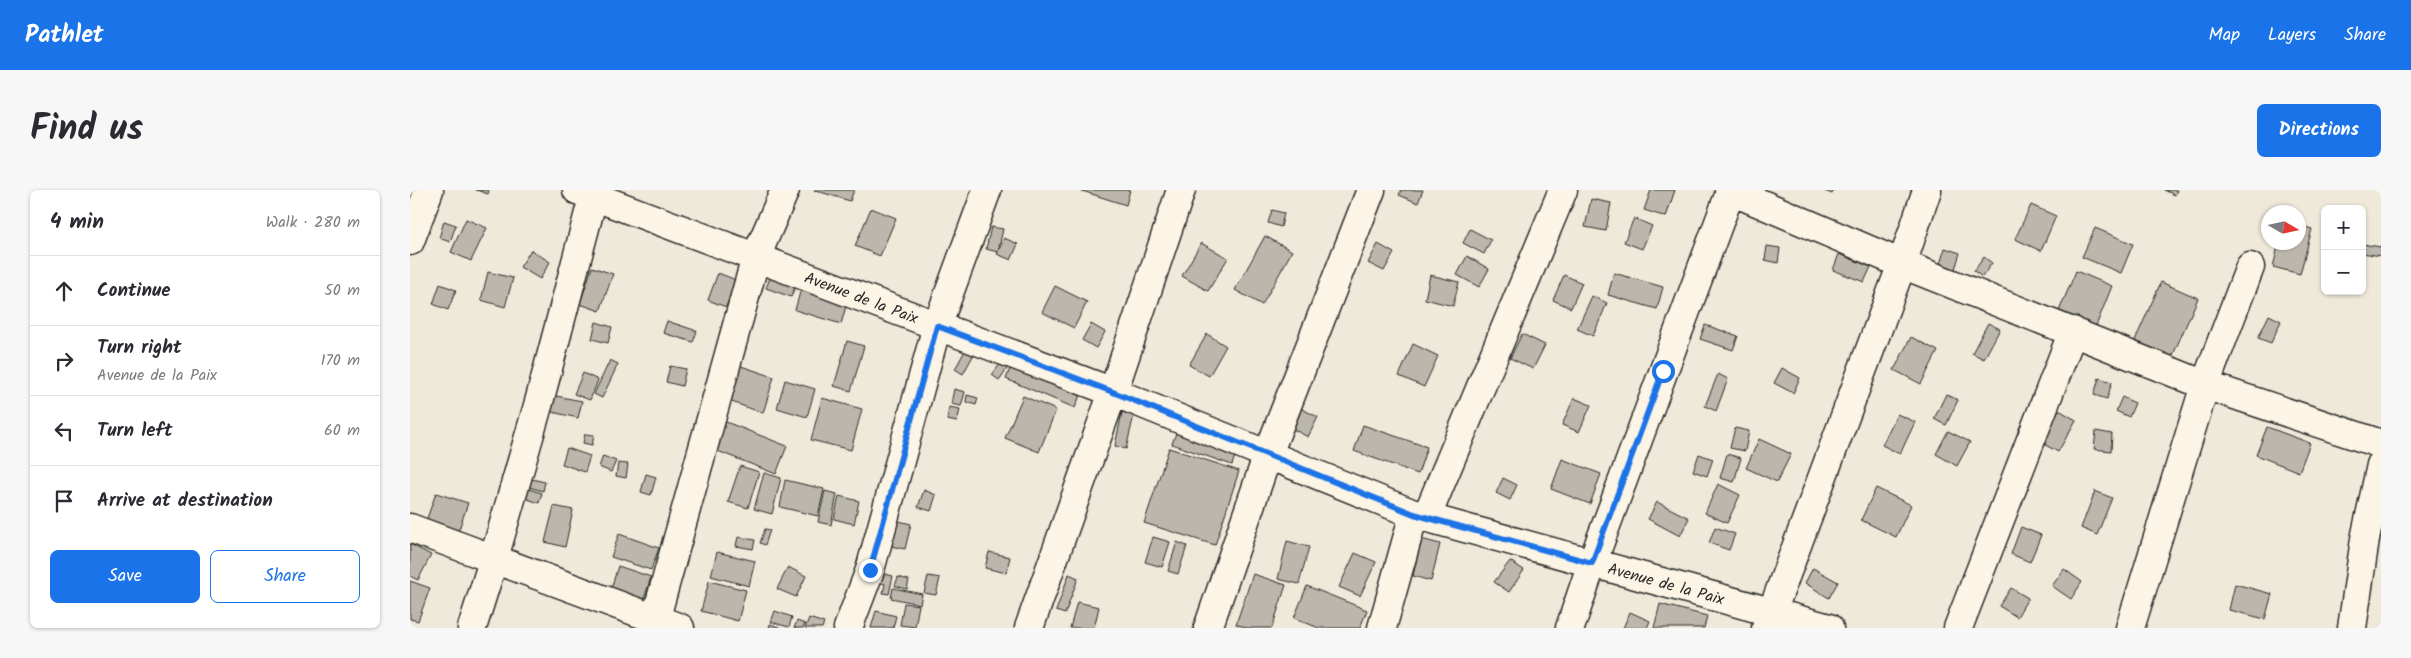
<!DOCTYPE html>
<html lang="en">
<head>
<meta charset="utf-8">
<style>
  :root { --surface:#fff; --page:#f7f7f7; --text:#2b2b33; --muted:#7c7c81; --line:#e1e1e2; --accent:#1a73e8 }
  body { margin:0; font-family:Kalam,sans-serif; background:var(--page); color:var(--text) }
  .controls { position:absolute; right:15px; top:15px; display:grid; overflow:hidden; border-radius:8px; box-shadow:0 1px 4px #0004 }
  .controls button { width:45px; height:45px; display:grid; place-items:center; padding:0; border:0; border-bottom:1px solid var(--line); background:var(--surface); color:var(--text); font:25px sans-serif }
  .compass { position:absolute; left:1851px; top:15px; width:45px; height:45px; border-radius:50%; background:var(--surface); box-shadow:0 1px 4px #0004; rotate:99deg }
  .stop { position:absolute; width:15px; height:15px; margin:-11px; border:4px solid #1a73e8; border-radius:50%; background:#fff }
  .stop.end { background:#1a73e8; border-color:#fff; box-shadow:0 1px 5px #0008 }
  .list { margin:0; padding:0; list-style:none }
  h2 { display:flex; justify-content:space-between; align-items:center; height:65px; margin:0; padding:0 20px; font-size:21px }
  h2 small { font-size:16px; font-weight:400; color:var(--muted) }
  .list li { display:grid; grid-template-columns:32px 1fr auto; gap:15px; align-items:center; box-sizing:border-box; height:70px; padding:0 20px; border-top:1px solid var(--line) }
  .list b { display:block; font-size:19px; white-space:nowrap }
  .list p { margin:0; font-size:16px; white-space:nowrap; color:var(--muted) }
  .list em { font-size:16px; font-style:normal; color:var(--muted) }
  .actions { display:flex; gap:10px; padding:15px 20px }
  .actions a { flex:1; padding:11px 0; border:1px solid var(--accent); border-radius:8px; text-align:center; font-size:18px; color:var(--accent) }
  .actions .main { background:var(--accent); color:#fff }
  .icon { flex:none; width:28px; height:28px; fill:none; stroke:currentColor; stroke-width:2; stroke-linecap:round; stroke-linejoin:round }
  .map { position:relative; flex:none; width:1971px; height:438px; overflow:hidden; border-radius:8px }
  header { display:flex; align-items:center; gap:30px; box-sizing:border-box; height:70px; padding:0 25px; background:var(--accent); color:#fff }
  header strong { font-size:24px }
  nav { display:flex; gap:28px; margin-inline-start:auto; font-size:18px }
  .intro { display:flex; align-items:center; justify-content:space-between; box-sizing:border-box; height:120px; padding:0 30px }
  h1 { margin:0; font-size:35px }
  .button { padding:12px 22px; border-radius:8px; background:var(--accent); color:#fff; font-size:18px; font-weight:700 }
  main { display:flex; gap:30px; padding:0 30px }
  aside { flex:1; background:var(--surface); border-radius:8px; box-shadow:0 1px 4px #0004 }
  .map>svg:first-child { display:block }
  .building { fill:#bcb7ac; stroke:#2b2b2b }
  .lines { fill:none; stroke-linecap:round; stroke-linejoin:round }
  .minor-casing { stroke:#2b2b2b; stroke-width:31 }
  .tertiary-casing { stroke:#2b2b2b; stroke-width:31 }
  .minor { stroke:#fcf5e5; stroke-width:28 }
  .tertiary { stroke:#fcf5e5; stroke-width:28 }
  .route { stroke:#1a73e8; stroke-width:6 }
  .labels { text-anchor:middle; stroke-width:4; stroke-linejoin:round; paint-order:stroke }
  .street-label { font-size:16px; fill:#2b2b2b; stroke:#fcf5e5 }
</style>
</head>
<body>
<header>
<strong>Pathlet</strong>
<nav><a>Map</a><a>Layers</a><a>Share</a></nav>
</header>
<div class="intro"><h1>Find us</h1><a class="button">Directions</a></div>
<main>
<aside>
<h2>4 min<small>Walk · 280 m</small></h2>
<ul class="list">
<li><svg class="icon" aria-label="ahead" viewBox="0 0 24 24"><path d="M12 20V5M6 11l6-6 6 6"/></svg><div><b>Continue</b></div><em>50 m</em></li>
<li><svg class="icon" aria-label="right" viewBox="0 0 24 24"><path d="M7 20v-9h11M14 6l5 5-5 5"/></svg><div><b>Turn right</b><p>Avenue de la Paix</p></div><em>170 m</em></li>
<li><svg class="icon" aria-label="left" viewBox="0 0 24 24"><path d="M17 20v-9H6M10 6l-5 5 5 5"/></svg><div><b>Turn left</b></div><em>60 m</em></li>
<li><svg class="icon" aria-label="arrive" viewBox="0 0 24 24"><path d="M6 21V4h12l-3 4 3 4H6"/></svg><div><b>Arrive at destination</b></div></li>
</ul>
<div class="actions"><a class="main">Save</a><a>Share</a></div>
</aside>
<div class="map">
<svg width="1971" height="438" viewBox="0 0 1971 438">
  <rect width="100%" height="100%" fill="#efe9da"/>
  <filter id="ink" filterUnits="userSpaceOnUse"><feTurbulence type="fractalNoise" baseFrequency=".02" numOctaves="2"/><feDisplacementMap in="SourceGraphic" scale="10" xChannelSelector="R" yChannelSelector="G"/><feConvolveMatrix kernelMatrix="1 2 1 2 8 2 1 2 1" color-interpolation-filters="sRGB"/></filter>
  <g filter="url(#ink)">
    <!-- building -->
    <path class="building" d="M66,0H79L78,4Z
      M404,0H444L440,11Z
      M669,0H720L716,15Z
      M991,0H1013L1008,13L989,5Z
      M1241,0H1265L1256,27L1234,20Z
      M1412,0H1424L1422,4Z
      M1754,0H1767L1765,5Z
      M1181,9L1201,13L1196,41L1175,37Z
      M1621,15L1646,26L1631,61L1605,49Z
      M461,18L486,28L470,66L445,56Z
      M862,20L874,23L871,37L858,33Z
      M1224,28L1242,36L1232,59L1214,52Z
      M56,29L77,38L61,71L41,62Z
      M34,31L46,35L40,52L29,48Z
      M1888,35L1902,39L1890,84L1863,77L1869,52H1888Z
      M581,37L593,39L588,62L576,59Z
      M1685,38L1723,54L1711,83L1672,67Z
      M1060,39L1081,50L1074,64L1053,53Z
      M855,46L882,61L852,115L825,100Z
      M594,48L608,54L601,70L587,64Z
      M791,53L818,68L798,101L772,86Z
      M968,54L984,63L974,81L958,73Z
      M1952,54L1971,57V66L1952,63Z
      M1357,56L1370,58L1368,73L1355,70Z
      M1535,58L1550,63L1545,79L1530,74Z
      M121,60L140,72L130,89L110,77Z
      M1429,64L1461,77L1454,92L1423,80Z
      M1057,66L1079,79L1069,97L1047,85Z
      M1574,67L1582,73L1572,87L1564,81Z
      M182,77L203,84L190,121L170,114Z
      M1666,81L1702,96L1686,136L1649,121Z
      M78,82L103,88L95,117L71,110Z
      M308,83L326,90L316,117L298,110Z
      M362,83L387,92L381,107L356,98Z
      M1204,83L1253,97L1247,119L1198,105Z
      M1020,85L1049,92L1043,116L1015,109Z
      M1154,85L1172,93L1161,118L1143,110Z
      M1751,92L1788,108L1759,174L1722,157Z
      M30,94L46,100L38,120L23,114Z
      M392,95L438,109L431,134L385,120Z
      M645,96L677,112L664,138L632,122Z
      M1182,106L1197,113L1183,146L1167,139Z
      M1859,125L1871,131L1861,153L1848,148Z
      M257,131L287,141L283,152L253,143Z
      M186,132L202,137L198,153L182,149Z
      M1578,133L1590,139L1574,169L1562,163Z
      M681,134L695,142L686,158L672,150Z
      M1295,135L1328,146L1323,160L1290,149Z
      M797,144L816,156L799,186L779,175Z
      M1112,144L1135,155L1123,179L1100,168Z
      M1501,147L1528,161L1511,194L1484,180Z
      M437,151L454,156L441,201L424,196Z
      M1003,154L1028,166L1014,197L989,186Z
      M556,159L564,164L553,184L545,179Z
      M200,170L208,174L192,208L184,204Z
      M603,171L672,200L665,218L596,189Z
      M590,174L597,179L589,190L582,185Z
      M328,175L364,187L353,223L316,210Z
      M260,176L276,179L272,196L256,192Z
      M1372,178L1390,188L1383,203L1364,193Z
      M173,183L188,190L180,210L164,204Z
      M1308,184L1318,189L1306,221L1295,216Z
      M1689,188L1702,192L1697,209L1684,205Z
      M375,190L405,199L397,227L367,218Z
      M544,199L555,202L551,216L541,214Z
      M1536,204L1548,210L1536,235L1524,229Z
      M141,205L172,211L168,228L138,221Z
      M557,205L568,208L566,215L556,212Z
      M613,206L646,220L629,262L595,248Z
      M1712,207L1725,213L1719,227L1706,221Z
      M412,208L452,219L441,260L401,250Z
      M1164,208L1181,215L1169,242L1152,235Z
      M539,217L550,219L547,232L537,230Z
      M890,218L908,227L898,247L879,237Z
      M1649,220L1666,230L1648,262L1630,252Z
      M712,222L724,225L716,259L705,256Z
      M1487,224L1505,232L1490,264L1472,255Z
      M311,230L377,256L366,284L300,258Z
      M953,235L1017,257L1008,284L944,261Z
      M1857,237L1900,253L1889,282L1846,265Z
      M1325,238L1339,241L1335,261L1320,258Z
      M1538,241L1560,252L1547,276L1526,264Z
      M1686,241L1702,244L1701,261L1684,259Z
      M766,243L826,263L822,275L762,254Z
      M175,244L184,245L182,255L173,253Z
      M1349,249L1381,264L1367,292L1336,278Z
      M157,258L180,266L175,282L152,274Z
      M759,258L829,281L805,355L734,333Z
      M1289,264L1303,269L1297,286L1283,281Z
      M1317,264L1331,268L1324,292L1310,288Z
      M193,266L206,271L201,282L189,277Z
      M1152,269L1191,284L1180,314L1141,299Z
      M208,273L218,274L216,288L206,286Z
      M330,276L349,282L338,318L318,312Z
      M354,283L371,288L362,324L344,319Z
      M236,284L246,287L241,305L231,302Z
      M117,288L135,292L133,301L115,296Z
      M1093,288L1107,295L1100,310L1086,303Z
      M375,290L414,299L408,326L370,317Z
      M1308,294L1330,305L1317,333L1295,323Z
      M115,298L132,303L129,313L112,307Z
      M1466,298L1501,315L1486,347L1451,330Z
      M514,300L526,305L521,321L508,317Z
      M415,301L427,304L421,335L408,332Z
      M1685,301L1702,308L1687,345L1671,338Z
      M26,303L58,313L47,345L15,334Z
      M429,306L449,311L444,334L424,329Z
      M1247,312L1279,328L1270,346L1238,329Z
      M144,316L163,320L155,357L135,352Z
      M477,328L501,334L495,359L471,354Z
      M1305,337L1325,344L1319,360L1299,353Z
      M1611,337L1631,345L1620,372L1601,364Z
      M355,339L360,340L355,355L350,353Z
      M209,344L249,358L241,380L201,367Z
      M328,347L345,350L343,359L326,356Z
      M743,347L760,352L752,377L735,372Z
      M1011,349L1030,354L1021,391L1003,386Z
      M877,351L899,357L889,394L868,389Z
      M767,352L777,356L768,384L758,381Z
      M0,354L21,365L8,390L0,386Z
      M307,362L345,371L339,396L301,386Z
      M579,362L600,367L596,383L575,378Z
      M945,363L966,372L950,406L929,397Z
      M1100,371L1114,380L1099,402L1084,392Z
      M208,376L241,387L234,409L201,399Z
      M378,377L396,386L386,407L367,399Z
      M1403,378L1428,392L1419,408L1395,393Z
      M1654,379L1672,392L1661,409L1642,396Z
      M462,381L483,386L479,404L473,403L475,394L460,390Z
      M659,384L668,388L655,424L646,421Z
      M843,384L876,395L862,438H837L826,434Z
      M518,386L530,388L526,405L514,403Z
      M488,387L499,390L497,399L485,396Z
      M0,391L20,398L8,431L0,429Z
      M299,391L336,400L328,431L291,421Z
      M1825,394L1862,404L1855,429L1819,420Z
      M897,396L957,420L950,438H909L884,428Z
      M483,398L512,404L510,414L481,408Z
      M1601,398L1618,408L1607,427L1589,416Z
      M667,412L689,417L684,438H660Z
      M494,413L509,415L505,437L490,435Z
      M1250,414L1297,426L1294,438H1244Z
      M365,421L382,427L379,437L361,432Z
      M466,421L486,426L483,438H461Z
      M1220,422L1240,431L1237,438H1213Z
      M399,428L414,433L412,438H395Z
      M387,431L395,434L393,438H384Z
      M360,434L371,438H359Z"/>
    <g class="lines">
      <!-- minor casing -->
      <g class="minor-casing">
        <path id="minor" d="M1319,0L1492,74L1795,195L1971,254
          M0,51L19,0
          M1017,326L1153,0
          M0,338L270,438
          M62,438L84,368L129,212L185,0
          M243,438L346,67L375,0
          M438,438L460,380L527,136L577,0
          M619,438L703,202L771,0
          M798,438L858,264L961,0
          M972,438L1004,324
          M1160,438L1182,373L1321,0
          M1356,438L1492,74L1517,0
          M1548,438L1663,141
          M1720,438L1795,195L1840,77
          M1942,438L1955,349L1971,275"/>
      </g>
      <!-- tertiary casing -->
      <g class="tertiary-casing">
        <g id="tertiary">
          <path id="s1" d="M167,0L703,202L1004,324L1419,438"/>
        </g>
      </g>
      <!-- minor -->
      <use href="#minor" class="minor"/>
      <!-- tertiary -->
      <use href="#tertiary" class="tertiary"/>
    </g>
  </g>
  <g class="lines" filter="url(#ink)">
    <!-- route -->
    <path class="route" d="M460,380L527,136L703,202L1004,324L1182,373L1253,181"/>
  </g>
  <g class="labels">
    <!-- street labels -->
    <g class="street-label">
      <text dy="6" stroke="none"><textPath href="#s1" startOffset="304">Avenue de la Paix</textPath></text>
      <text dy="6" stroke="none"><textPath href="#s1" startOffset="1159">Avenue de la Paix</textPath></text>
    </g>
  </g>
</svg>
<div class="controls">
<button>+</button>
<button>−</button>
</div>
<svg class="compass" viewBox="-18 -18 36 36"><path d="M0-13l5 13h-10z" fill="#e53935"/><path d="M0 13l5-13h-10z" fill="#7c7c81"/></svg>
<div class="stop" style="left:1253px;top:181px"></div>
<div class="stop end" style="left:460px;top:380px"></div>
</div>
</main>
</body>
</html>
